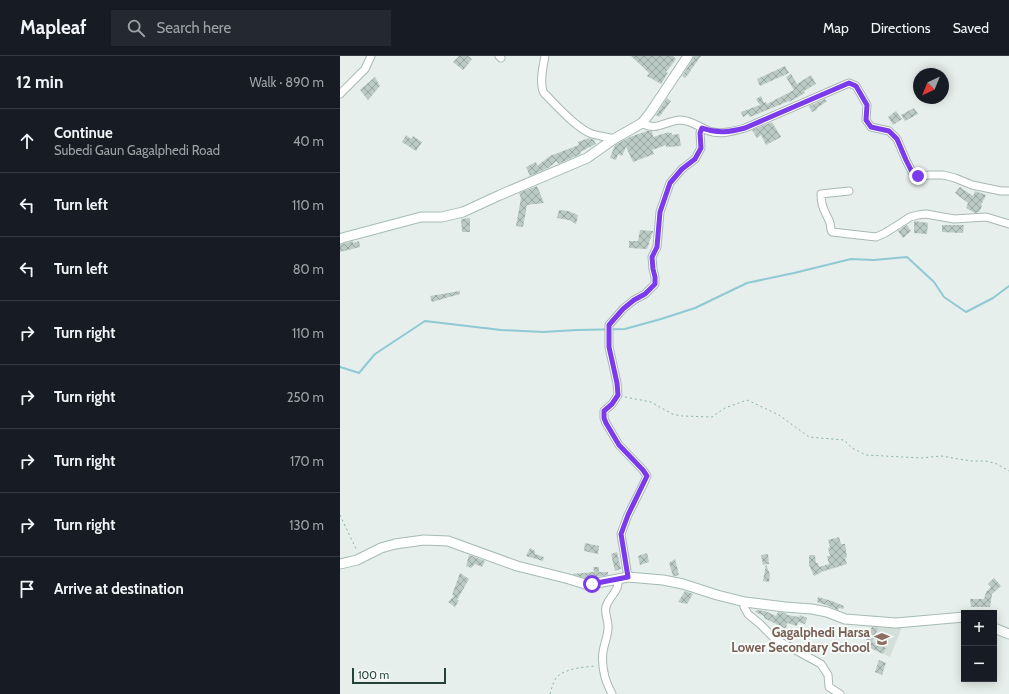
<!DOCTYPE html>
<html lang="en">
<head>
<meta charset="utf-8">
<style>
  :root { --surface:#171b24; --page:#242831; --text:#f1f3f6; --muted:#9ea1a6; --line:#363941 }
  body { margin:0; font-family:Cabin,sans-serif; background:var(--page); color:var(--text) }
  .controls { position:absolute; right:12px; bottom:12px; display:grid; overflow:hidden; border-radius:0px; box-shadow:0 2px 10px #0003 }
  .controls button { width:36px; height:36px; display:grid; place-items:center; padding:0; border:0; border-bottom:1px solid var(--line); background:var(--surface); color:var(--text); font:20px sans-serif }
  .compass { position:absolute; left:573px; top:12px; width:36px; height:36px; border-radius:50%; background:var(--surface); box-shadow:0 2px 10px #0003; rotate:223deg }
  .scale { position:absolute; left:12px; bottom:10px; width:94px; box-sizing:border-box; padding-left:4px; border:2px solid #24423a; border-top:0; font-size:11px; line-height:14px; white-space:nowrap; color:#24423a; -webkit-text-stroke:3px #f7fbf9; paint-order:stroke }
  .stop { position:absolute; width:12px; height:12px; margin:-9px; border:3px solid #7c3aed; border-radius:50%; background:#fff }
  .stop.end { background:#7c3aed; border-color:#fff; box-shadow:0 1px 4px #0008 }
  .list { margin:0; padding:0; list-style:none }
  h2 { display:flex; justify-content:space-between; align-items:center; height:52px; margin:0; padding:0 16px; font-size:17px }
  h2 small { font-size:13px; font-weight:400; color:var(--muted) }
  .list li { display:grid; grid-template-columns:26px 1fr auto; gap:12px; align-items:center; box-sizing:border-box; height:64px; padding:0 16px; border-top:1px solid var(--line) }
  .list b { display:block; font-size:15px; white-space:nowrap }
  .list p { margin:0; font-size:13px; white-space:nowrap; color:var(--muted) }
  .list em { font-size:13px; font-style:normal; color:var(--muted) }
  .icon { flex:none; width:22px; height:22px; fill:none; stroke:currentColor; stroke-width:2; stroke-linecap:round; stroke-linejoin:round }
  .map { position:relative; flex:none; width:669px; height:638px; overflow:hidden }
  header { display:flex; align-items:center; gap:24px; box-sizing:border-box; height:56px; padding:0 20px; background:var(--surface); border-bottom:1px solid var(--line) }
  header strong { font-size:19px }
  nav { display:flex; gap:22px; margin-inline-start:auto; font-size:14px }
  .search { width:280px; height:36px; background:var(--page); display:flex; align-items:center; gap:10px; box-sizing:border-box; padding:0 14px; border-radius:0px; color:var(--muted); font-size:15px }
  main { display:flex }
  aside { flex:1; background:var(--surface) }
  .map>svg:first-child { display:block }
  .built { fill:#d4dfda }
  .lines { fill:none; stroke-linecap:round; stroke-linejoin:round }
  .stream { stroke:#8ec9d4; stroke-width:2 }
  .building { fill:url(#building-cross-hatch) }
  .street-casing { stroke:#a8b8b2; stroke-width:9 }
  .secondary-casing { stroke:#a4bbb3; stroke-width:11 }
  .path { stroke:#86b3a5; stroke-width:1; stroke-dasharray:2 3; stroke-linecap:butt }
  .street { stroke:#fff; stroke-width:7 }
  .secondary { stroke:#fff; stroke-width:9 }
  .route { stroke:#7c3aed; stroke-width:5 }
  .labels { text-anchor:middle; stroke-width:4; stroke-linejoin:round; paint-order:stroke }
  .education-label { font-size:13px; font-weight:bold; fill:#785e54; stroke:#f7fbf9; text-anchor:end }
</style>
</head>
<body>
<header>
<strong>Mapleaf</strong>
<div class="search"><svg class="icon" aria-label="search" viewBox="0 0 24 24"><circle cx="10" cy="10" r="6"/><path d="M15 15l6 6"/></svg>Search here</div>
<nav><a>Map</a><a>Directions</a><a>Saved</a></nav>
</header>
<main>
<aside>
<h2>12 min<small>Walk · 890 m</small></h2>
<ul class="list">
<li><svg class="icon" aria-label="ahead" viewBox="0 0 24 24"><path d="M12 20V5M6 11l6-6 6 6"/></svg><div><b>Continue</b><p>Subedi Gaun Gagalphedi Road</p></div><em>40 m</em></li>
<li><svg class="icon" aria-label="left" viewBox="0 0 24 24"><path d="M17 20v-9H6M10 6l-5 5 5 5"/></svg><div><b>Turn left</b></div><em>110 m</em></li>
<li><svg class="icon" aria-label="left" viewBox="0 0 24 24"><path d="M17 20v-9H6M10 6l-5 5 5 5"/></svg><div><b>Turn left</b></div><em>80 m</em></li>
<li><svg class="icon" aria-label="right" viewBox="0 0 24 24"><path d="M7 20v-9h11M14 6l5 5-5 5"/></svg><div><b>Turn right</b></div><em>110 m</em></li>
<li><svg class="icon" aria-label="right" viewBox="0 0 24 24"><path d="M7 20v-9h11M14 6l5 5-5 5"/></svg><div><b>Turn right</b></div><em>250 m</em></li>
<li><svg class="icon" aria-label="right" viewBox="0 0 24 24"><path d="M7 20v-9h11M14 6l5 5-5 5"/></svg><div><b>Turn right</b></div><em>170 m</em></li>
<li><svg class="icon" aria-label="right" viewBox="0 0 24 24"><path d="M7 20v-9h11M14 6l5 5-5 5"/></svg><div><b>Turn right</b></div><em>130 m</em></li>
<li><svg class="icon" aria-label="arrive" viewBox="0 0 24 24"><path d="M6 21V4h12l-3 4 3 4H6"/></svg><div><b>Arrive at destination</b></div></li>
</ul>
</aside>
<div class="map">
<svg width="669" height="638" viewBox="0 0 669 638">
  <defs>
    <pattern id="building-cross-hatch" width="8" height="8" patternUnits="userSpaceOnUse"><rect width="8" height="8" fill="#bbcac4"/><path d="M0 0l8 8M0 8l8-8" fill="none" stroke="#98a6a0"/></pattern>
  </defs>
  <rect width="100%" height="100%" fill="#e6efeb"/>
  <!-- built -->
  <path class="built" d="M564,566L550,601L524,589L534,567Z"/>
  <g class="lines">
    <!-- stream -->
    <path class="stream" d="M0,311L19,317L35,298L85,265L161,274L203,276L237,274L285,273L321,263L355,252L407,227L454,217L511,203L534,204L567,201L594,226L604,241L626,256L653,242L669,230"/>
  </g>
  <!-- building -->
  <path class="building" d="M119,0H128L132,3L123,14L113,6Z
    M291,0H333L336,3L326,16L328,17L321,28L307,20L309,17Z
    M354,0H361L350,15H351L345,22L342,20L353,3Z
    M445,10L449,17L420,30L417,23Z
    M451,18L457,28L471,19L476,28L464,35L465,37L449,46V45L410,61L408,58L403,61L401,56L420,49L416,43L421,40L424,47L426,46L427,48L454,34L446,21Z
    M35,21L40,30L28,44L20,34Z
    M327,42L331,45L319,61L316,59Z
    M485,43L487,45L476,53L477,54L472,56L469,50Z
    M574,52L578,58L565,65L561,59Z
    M556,55L562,63L553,69L548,61Z
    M432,66L441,81L426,89L421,79L417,82L412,74Z
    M307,75H312L313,81L329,76V77H332V79L339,78L341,90L326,91V89L312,94L314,98L293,106L286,91L282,100L278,98L276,104L270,102L275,89L290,81Z
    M66,79L71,83L73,80L82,86L76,95L62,86Z
    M249,82L254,84L256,88L240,96L241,98L218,108L217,105L208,112L190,120L186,111L196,106L197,110L210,100L239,89L238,86Z
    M197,130L204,147L187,149L183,171L176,170L181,142L179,137Z
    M620,131L633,140L635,135L646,139L641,149L642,150L639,156L635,157L626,152L628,147L615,137Z
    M219,154L228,155L238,159L236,168L229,164L217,162Z
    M130,162V176H122L121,163Z
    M574,165L588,167L587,178L574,177Z
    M567,169L571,175L563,182L558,175Z
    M602,169H624L623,177L602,176Z
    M300,174L313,175L307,193L289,192V185H298Z
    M13,185V187L19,185L20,191L0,196V189Z
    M120,235V238L92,246L90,240Z
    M499,481L501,488H505L507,501L505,502L507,508L481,516H482L474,520L469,509V499H475L476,507H478L479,511L489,508L487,500H490L488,492L490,491L488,484Z
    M245,487L259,490L258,498L244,495Z
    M190,492L195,495V498L204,501L203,505L186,500Z
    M277,496L281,513L275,515L271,498Z
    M307,497L309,506L300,509L298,500Z
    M428,498L429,508H426L430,519L429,526L423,525L426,508L423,509L421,499Z
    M129,499L145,505L142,511L135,508L131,512L126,510Z
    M335,503L339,519L335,520H333L329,507Z
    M253,511H259V516H268V519L249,522H245L232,518L254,516Z
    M120,517L129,523L117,544H119L115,551L108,546L114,540L112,539Z
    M654,522L661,530L652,538L650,551H631L630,543H644L646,536L651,531L648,528Z
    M345,535L353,538L347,548L338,546Z
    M478,541L495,546H494L504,550L503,553L499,552L498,554L489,550L477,546Z
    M417,554L425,555L436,560L438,556L445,557L447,559L459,561L460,559L467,562L465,568L458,566L457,570L447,567L446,573L424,562V560L415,556Z
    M532,571L538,572L532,586L546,592L543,598L524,589Z
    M539,604L546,607L542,619L535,616Z"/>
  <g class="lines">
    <!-- street casing -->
    <g class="street-casing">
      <path id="street" d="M159,0L161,2
        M205,0C203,10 199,28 204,37C216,49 236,72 252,78C259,80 267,81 274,83
        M0,38L25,13L31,0
        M302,67C316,76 325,65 340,64C351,64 359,71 369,75C380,79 394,75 405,72L509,27L516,30L527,49L526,64L531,71L549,75L557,83L566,104L572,116L578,120L590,119H603L615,122L632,129L661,135H669
        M509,135L481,138C481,145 482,151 486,158C487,161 489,163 490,167C491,171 490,172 492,176L536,181L545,177L564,165L570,161L578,159L586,158L614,163L646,161L669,168
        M288,521L281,478L288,459L303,429L307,420L303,414L279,389L266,367L264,362V355L272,348L278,339L277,327L269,291V269L283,253L294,244L305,238L315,228V221L313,213L312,201L317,191L320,156L330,127L342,113L355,103L361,92L360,77L362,72
        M405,546L404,551L408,558L420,568L435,583L481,608L488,619L489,631L500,638
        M272,638C265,625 261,612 263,596C264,588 268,580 268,572C269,565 264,558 266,551C268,543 274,539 277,532C278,529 278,526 279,523"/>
    </g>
    <!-- secondary casing -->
    <g class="secondary-casing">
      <path id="secondary" d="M0,183L2,182L81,161H102L123,156L160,139L247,102L274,83L302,67L310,57L348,0
        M0,508L17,504L41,492L55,488L84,484L108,485L177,510L229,523L245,528H252L288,521L323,524L343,528L377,539L405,546L445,551L472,553L487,556L505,563L556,567L624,561
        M654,572L669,578"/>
    </g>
    <!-- path -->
    <path class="path" d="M285,341L311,346L332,358L342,360L372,361L385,352L407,344L439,359L469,381L504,384L512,392L526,399L581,402L601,400L631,405H645L655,407L669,415
      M0,459L17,495
      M210,638C212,632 213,625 217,621C226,612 245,611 256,610"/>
    <!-- street -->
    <use href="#street" class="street"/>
    <!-- secondary -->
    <use href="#secondary" class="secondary"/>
  </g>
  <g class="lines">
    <!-- route -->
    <path class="route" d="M252,528L288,521L281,478L288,459L307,420L303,414L279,389L266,367L264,362V355L272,348L278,339L277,327L269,291V269L283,253L294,244L305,238L315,228V221L313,213L312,201L317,191L320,156L330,127L342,113L355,103L361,92L360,77L362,72C378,78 390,76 405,72L509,27L516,30L527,49L526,64L531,71L549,75L557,83L566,104L572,116L578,120"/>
  </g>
  <!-- icons -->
  <defs>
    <g id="school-bare" transform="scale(1.2)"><path d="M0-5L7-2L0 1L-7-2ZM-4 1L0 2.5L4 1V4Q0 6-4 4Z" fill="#8d6e63" stroke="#f7fbf9" stroke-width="2.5" paint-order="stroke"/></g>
  </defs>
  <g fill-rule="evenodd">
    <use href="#school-bare" x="542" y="583"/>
  </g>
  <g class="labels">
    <!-- education labels -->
    <g class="education-label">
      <text x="530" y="581">Gagalphedi Harsa<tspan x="530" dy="15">Lower Secondary School</tspan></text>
    </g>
  </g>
</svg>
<div class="controls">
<button>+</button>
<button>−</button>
</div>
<svg class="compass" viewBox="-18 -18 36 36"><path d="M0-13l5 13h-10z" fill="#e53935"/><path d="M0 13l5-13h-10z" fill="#9ea1a6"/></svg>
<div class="scale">100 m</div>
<div class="stop" style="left:252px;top:528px"></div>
<div class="stop end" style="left:578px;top:120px"></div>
</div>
</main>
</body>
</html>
